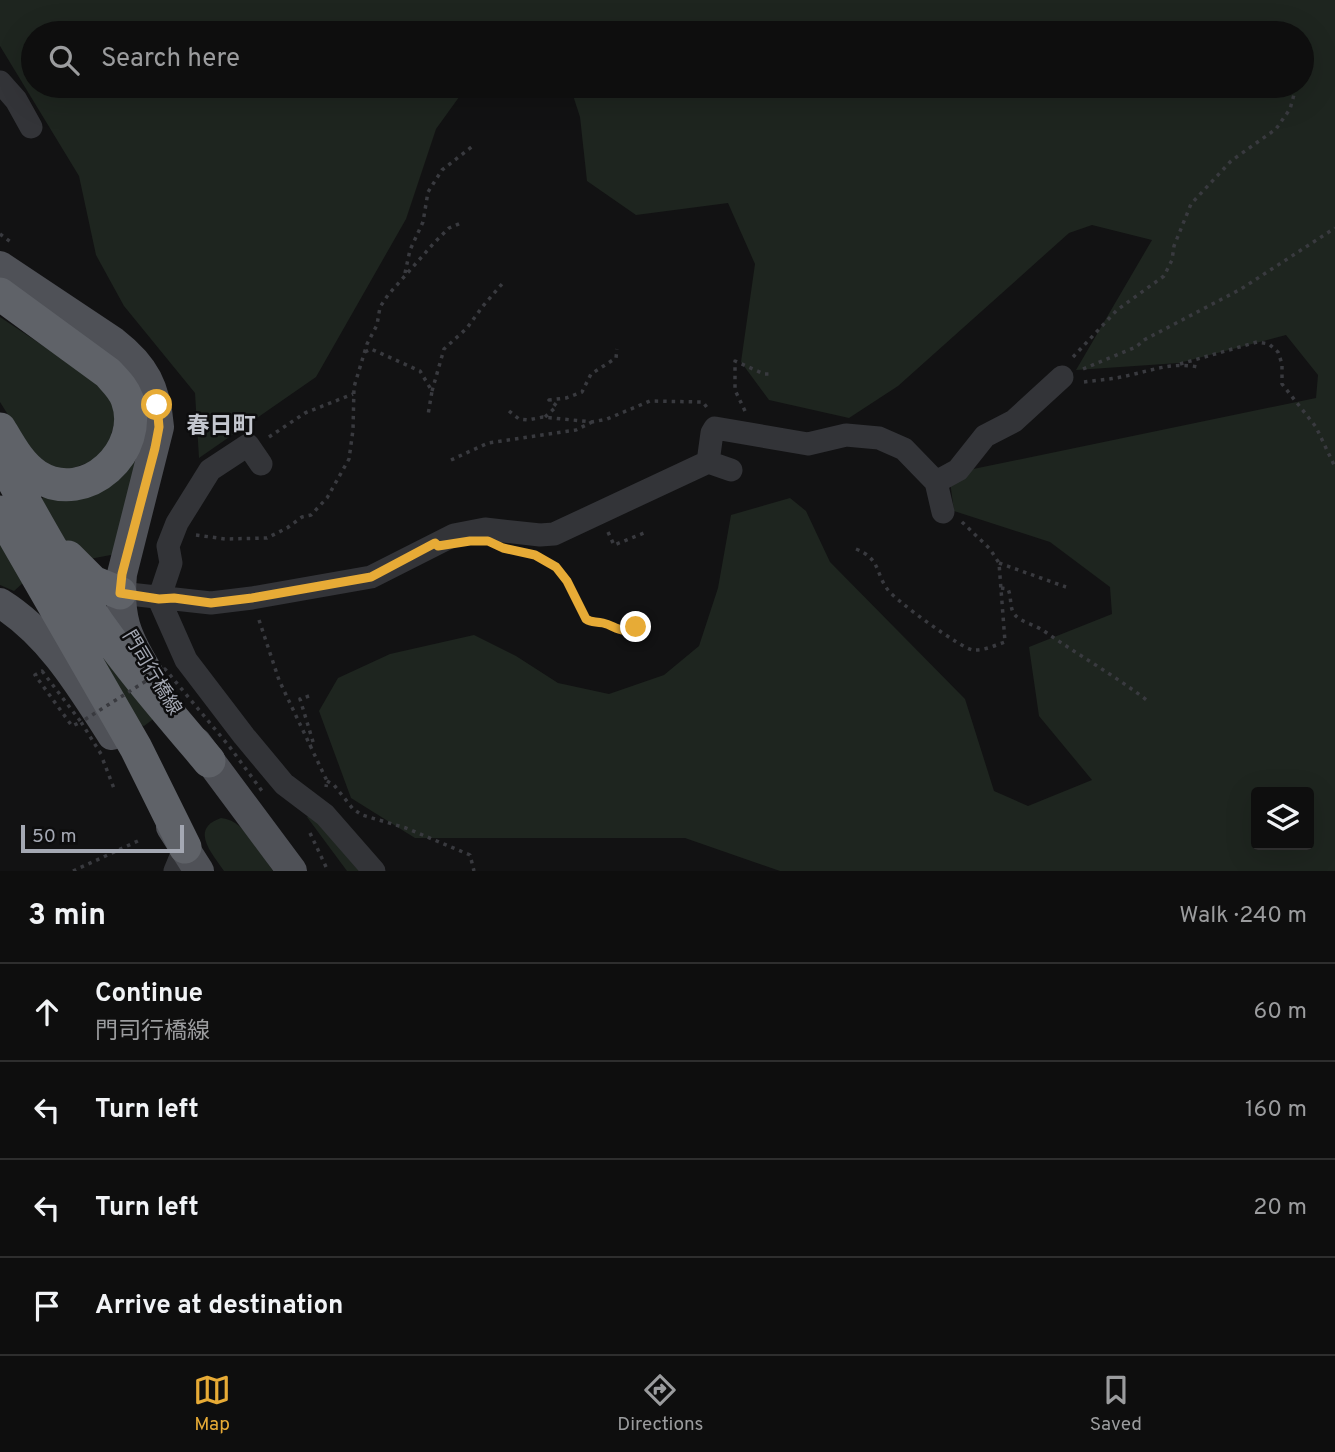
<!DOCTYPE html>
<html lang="en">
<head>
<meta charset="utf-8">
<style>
  :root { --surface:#0e0e0e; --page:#1c1c1c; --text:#f1f3f6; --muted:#9b9c9e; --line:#2e2e2e; --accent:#e7ab36 }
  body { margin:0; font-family:Overpass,"Noto Sans JP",sans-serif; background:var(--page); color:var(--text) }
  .controls { position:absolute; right:21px; bottom:21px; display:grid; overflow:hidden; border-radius:7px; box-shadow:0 7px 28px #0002 }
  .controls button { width:63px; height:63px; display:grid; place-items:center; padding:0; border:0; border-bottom:2px solid var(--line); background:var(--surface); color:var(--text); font:35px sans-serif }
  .scale { position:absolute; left:21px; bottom:18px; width:163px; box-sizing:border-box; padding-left:7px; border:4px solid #a4a8b3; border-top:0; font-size:19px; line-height:24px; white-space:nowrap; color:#a4a8b3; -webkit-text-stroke:5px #0d0d0e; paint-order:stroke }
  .stop { position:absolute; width:21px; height:21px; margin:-16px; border:5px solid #e7ab36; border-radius:50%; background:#fff }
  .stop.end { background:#e7ab36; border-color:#fff; box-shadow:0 2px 7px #0008 }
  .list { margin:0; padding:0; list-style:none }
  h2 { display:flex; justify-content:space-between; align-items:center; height:91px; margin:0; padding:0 28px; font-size:30px }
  h2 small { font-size:23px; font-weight:400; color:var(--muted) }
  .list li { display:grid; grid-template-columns:46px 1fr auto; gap:21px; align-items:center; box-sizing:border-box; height:98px; padding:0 28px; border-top:2px solid var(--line) }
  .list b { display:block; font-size:26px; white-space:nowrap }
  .list p { margin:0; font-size:23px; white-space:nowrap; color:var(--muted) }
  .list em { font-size:23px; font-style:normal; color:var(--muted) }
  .icon { flex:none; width:38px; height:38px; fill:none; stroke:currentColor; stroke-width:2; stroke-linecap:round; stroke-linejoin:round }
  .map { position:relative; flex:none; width:1335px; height:871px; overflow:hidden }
  .search { position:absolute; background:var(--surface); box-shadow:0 7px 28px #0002; left:21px; right:21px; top:21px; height:77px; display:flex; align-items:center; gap:18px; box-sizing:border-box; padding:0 24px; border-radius:38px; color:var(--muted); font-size:26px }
  .sheet { height:483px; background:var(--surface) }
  nav { display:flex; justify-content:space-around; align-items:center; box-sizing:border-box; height:98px; border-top:2px solid var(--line); background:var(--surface); font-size:19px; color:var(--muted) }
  nav a { display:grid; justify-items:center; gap:4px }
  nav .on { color:var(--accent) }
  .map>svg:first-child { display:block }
  .green { fill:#1e251f; fill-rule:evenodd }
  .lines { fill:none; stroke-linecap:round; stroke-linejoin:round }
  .path { stroke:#393a3f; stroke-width:3.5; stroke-dasharray:3.5 5; stroke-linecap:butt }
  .minor { stroke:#333438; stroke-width:23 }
  .major { stroke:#4f5157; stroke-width:30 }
  .highway { stroke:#5f6268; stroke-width:33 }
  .path-bridge { stroke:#393a3f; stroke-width:3.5; stroke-dasharray:3.5 5; stroke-linecap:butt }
  .route { stroke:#e7ab36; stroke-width:9 }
  .labels { text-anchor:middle; stroke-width:5; stroke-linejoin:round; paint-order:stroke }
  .street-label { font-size:19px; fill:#a4a8b3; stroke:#0d0d0e }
  .quarter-label { font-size:23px; font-weight:bold; fill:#c4c7cf; stroke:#0d0d0e }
</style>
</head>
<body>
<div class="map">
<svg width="1335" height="871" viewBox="0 0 1335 871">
  <rect width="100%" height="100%" fill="#121213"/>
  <!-- green -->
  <path class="green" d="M0,0H1335V871H780L685,838H415L351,798L319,711L338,678L390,654L474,635L516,656L558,683L609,694L664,675L699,646L718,588L731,515L790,498L806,511L830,562L965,699L994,791L1028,806L1092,780L1039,716L1029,647L1112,614L1110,587L1050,542L954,511L949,474L1316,398L1318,375L1286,335L1179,363L1076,370L1152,240L1092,225L1069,233L898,386L849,418L769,400L741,362L755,264L728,203L636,215L587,181L580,117L570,86H1302V33H530L513,23L505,33H33V86H467L436,129L406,219L316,377L199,458L195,393L124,306L96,255L79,176L0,46ZM1256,792H1309V845H1256Z
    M0,317L96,381L105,389L117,413L105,457L61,472L32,453L0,402Z
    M140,450L116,554L79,561L40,501L44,496Z
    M0,537L24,582L14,591L0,585Z
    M53,571L153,715L152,720L144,726L140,725Z
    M311,814L362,871H347L307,817Z
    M221,818C245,820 260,853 273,871H224C212,853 189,829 221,818Z"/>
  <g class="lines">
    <!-- path -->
    <path class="path" d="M0,234L12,243
      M405,273L410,250L423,222L428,192L442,170L474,145
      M365,352L371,349L420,371L432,391L428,415
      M1073,357L1117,310L1164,276L1172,260L1174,246L1191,204L1231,161L1276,129L1290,109L1295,91
      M1180,364L1257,342L1269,344L1278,352L1282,364V384L1316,427L1335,467
      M1083,369L1136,347L1144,340L1241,289L1335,228
      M1084,382C1099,380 1115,379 1130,375C1153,370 1173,362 1198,367
      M432,391L444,349L467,328L483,306L502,284
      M509,411L519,419L528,420L543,417L592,422L607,419L650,401L703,402L708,409
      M745,411L735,390V361L764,374H772
      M545,417L557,406L549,400L566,398L582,392L591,374L616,358L617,349
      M269,437L305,413L353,394
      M451,460L488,443L576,430L592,422
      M608,532L614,545L644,533
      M196,535L225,539L267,538L287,528L302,517L311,515L327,498L349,459L353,430L354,387L367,344L377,325L380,307L388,295L434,243L449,228L461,223
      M856,549C881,559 875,573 888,590C896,601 962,649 973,650C983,651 996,645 1005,642L999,563L990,549L961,521
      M541,557C571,572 569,602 590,622L603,623L621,631L636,627
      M999,563L1066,587
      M1001,588L1008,589C1012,598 1009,608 1015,615C1021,622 1035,625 1044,631C1078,655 1114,675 1148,701
      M259,620L279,680L327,781L326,787
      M42,671L81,722L72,726L35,675Z
      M309,747L314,745L300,699L312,695
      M103,760L115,791
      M327,781L334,785L353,809L362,815L406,828L470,855L474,871
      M310,833L328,871
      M73,871L140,840"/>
    <!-- minor -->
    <path class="minor" d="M0,82L16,100L31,127
      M708,462L731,470
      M261,464L248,445L210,470L177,523L168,546L171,563L159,599L186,660L244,736L284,784L325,815L374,871
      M936,482L943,512
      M120,593L211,603L252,598L371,577L454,535L485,529L540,535L554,534L708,462L712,433L715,428L808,444L846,435L879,438L904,449L936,482L958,470L985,436L1014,421L1062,377
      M175,871L185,847"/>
    <!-- major -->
    <path class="major" d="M0,266L114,342C145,366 156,388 159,427L122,574C118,617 126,636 148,672
      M0,603C50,634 81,687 112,735
      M196,742L292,871
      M171,827L199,871"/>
    <!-- highway -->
    <path class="highway" d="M0,294L108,373C115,381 123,388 127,399C146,450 86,507 37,476C20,465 10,446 0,429
      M0,457C31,513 62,570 98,623C132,671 171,716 209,761
      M0,512L136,748L185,847
      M68,557L93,582L120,593"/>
    <!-- path-bridge -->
    <path class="path-bridge" d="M101,754L81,722L165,669L229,746L262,791"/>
  </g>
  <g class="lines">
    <!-- route -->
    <path class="route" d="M157,405L159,427L155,448L122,574L120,593L159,599L174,598L211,603L252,598L371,577L435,543L438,546L470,541H488L503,548L535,555L556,567L567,581L586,619C592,623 595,621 603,623C616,626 621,635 636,627"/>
  </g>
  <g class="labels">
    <!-- street labels -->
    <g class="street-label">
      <text transform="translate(153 672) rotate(59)" y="7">門司行橋線</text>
    </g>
    <!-- quarter labels -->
    <g class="quarter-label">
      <text x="221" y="433">春日町</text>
    </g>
  </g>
</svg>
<div class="controls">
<button><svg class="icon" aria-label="layers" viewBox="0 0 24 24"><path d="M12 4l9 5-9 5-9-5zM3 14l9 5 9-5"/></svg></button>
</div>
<div class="scale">50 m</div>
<div class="stop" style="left:157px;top:405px"></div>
<div class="stop end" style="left:636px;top:627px"></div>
<div class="search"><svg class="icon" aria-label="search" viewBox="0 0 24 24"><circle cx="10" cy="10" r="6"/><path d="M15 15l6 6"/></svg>Search here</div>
</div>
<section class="sheet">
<h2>3 min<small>Walk · 240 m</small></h2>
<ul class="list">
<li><svg class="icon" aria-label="ahead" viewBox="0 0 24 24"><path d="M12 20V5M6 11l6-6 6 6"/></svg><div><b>Continue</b><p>門司行橋線</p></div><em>60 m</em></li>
<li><svg class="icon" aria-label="left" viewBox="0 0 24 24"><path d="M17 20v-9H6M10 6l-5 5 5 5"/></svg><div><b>Turn left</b></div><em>160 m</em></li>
<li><svg class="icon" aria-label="left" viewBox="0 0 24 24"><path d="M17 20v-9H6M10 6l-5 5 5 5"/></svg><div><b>Turn left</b></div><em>20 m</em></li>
<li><svg class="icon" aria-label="arrive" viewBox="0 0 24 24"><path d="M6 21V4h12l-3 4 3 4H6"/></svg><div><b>Arrive at destination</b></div></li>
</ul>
</section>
<nav>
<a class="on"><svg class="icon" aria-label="map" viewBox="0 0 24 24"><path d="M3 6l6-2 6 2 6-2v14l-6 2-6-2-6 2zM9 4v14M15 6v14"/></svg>Map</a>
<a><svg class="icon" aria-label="directions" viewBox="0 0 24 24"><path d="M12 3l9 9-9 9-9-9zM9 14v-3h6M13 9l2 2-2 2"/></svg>Directions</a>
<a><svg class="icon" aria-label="saved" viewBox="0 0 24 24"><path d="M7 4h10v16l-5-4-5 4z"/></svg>Saved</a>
</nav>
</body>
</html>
